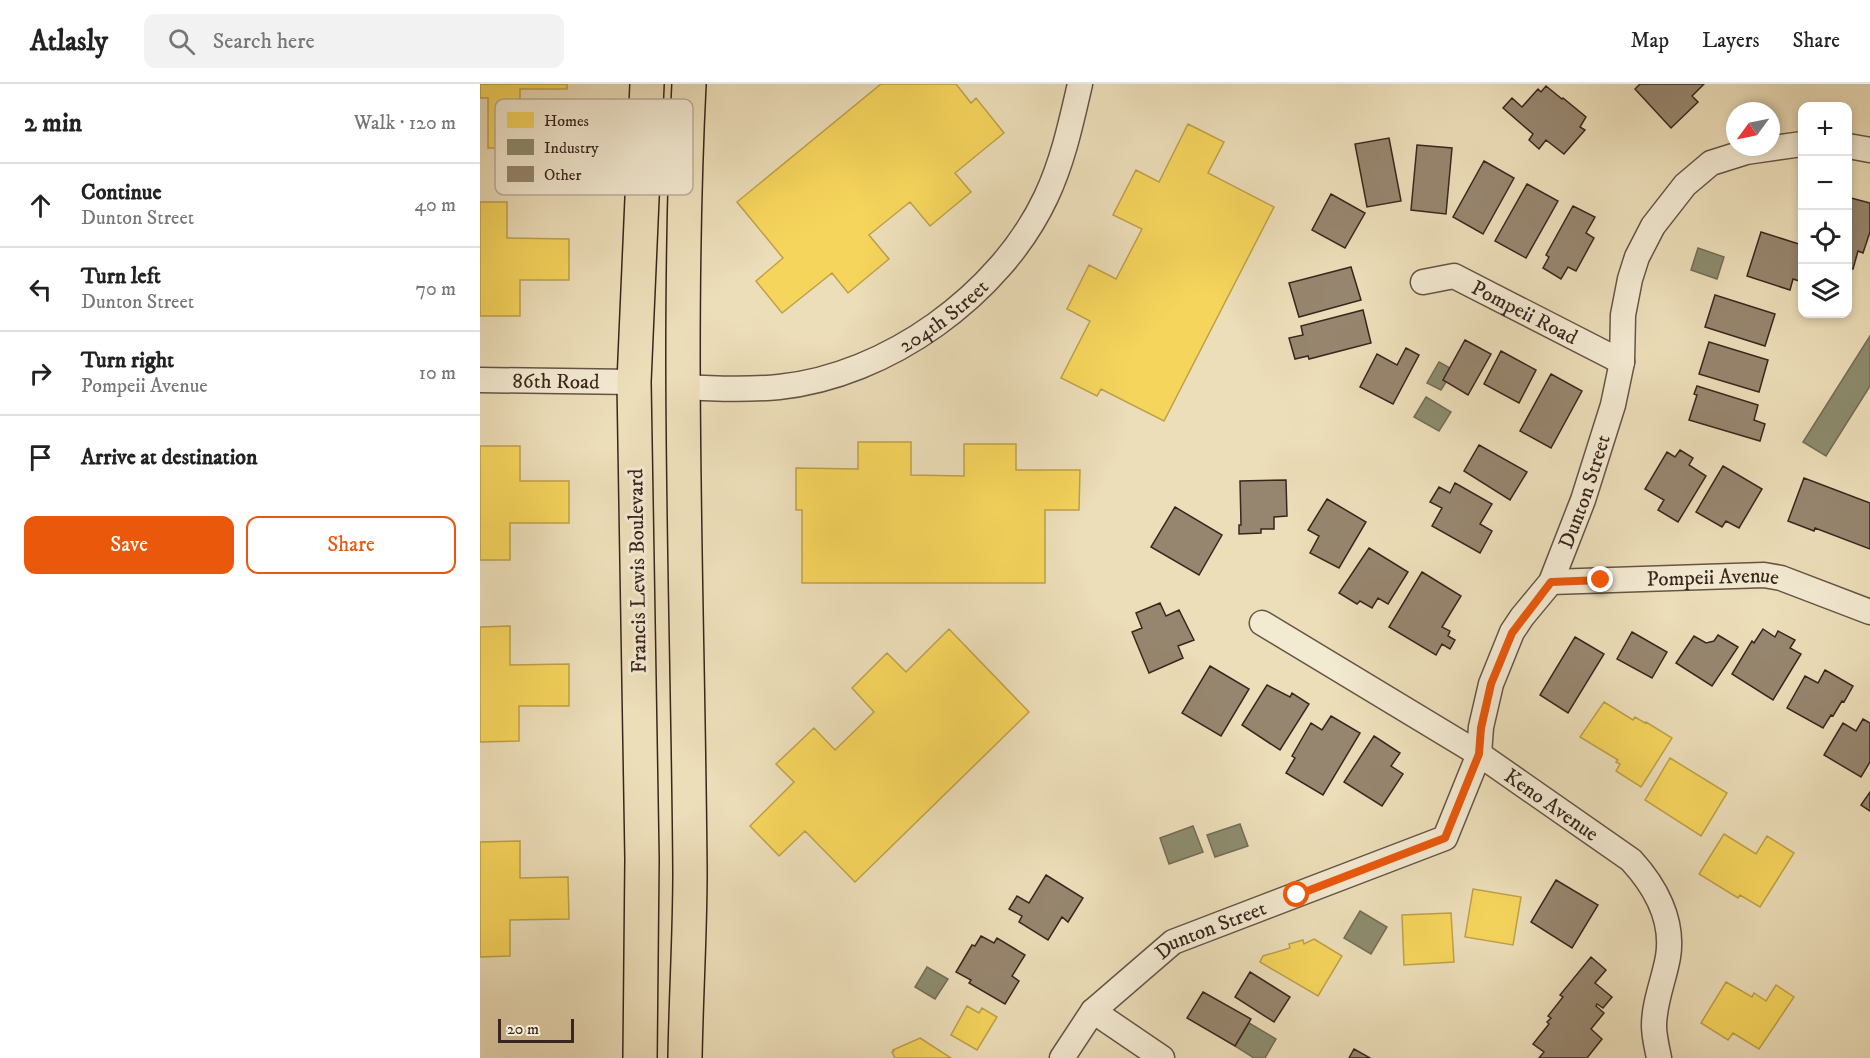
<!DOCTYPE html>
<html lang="en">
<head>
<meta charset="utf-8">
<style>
  :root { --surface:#fff; --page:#f2f2f2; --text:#222; --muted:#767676; --line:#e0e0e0; --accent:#ea580c }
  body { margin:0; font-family:"IM FELL DW Pica",serif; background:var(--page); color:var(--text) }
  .controls { position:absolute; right:18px; top:18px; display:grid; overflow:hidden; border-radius:12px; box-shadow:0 3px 9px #0003 }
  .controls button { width:54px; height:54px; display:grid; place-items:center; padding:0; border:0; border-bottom:2px solid var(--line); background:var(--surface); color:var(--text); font:30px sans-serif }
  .compass { position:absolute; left:1246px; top:18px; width:54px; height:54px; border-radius:50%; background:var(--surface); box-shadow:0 3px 9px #0003; rotate:237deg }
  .scale { position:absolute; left:18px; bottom:15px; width:76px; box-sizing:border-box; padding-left:6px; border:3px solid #3a261e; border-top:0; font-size:16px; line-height:21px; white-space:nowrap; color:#3a261e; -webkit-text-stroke:4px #f3ead2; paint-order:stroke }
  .stop { position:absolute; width:18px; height:18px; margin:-14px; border:4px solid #ea580c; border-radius:50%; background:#fff }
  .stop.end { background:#ea580c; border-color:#fff; box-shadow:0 2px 6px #0008 }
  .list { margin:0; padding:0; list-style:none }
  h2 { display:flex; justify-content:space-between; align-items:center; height:78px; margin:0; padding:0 24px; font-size:26px }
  h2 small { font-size:20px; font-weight:400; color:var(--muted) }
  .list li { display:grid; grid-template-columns:39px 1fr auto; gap:18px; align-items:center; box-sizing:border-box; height:84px; padding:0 24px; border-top:2px solid var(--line) }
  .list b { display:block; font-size:22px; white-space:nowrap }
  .list p { margin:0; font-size:20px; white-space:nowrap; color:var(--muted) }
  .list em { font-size:20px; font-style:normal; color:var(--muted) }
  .actions { display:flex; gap:12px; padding:18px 24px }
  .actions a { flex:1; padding:14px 0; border:2px solid var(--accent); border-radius:12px; text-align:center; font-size:21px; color:var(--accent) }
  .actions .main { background:var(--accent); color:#fff }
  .icon { flex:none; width:33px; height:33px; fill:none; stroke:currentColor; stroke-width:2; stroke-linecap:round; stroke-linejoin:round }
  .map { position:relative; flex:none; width:1390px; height:974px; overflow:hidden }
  header { display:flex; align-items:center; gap:36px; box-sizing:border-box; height:84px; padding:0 30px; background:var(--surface); border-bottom:2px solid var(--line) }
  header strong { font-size:28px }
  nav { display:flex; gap:33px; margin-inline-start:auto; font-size:21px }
  .search { width:420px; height:54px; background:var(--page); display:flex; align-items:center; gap:15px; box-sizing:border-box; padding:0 21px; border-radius:12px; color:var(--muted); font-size:22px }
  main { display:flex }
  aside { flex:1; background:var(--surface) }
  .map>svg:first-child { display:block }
  .homes { fill:#f6d55c; stroke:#bea049; stroke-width:1.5 }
  .industry { fill:#8c8c6e; stroke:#736d56; stroke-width:1.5 }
  .building { fill:#97866f; stroke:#3a261e; stroke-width:1.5 }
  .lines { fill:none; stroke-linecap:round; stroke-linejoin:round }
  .street-casing { stroke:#665445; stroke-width:27 }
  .primary-casing { stroke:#3a261e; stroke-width:36 }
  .street { stroke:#f3ead2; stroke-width:24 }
  .primary { stroke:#ecdeb9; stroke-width:33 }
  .route { stroke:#ea580c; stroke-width:8 }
  .labels { text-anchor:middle; stroke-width:6; stroke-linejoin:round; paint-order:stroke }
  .street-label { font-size:21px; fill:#3a261e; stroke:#f3ead2 }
  .key { fill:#f3ead2; stroke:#bcaf9c; stroke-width:1.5 }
  .key-label { font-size:16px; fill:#3a261e }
</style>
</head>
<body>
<header>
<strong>Atlasly</strong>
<div class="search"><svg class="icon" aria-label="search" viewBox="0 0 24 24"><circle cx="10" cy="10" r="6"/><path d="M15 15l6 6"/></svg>Search here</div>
<nav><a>Map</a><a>Layers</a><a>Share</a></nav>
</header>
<main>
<aside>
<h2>2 min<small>Walk · 120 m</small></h2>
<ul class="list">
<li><svg class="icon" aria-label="ahead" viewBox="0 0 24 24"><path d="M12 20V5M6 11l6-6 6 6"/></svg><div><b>Continue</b><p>Dunton Street</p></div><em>40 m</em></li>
<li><svg class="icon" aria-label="left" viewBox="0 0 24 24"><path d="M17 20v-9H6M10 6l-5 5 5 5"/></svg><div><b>Turn left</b><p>Dunton Street</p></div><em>70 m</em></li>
<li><svg class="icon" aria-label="right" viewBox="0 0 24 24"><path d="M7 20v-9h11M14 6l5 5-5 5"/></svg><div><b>Turn right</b><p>Pompeii Avenue</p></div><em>10 m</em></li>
<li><svg class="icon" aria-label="arrive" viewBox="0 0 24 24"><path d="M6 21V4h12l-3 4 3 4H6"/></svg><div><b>Arrive at destination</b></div></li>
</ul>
<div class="actions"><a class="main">Save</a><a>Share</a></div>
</aside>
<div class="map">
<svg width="1390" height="974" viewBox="0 0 1390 974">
  <rect width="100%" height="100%" fill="#ecdeb9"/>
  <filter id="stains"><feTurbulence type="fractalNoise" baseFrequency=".00333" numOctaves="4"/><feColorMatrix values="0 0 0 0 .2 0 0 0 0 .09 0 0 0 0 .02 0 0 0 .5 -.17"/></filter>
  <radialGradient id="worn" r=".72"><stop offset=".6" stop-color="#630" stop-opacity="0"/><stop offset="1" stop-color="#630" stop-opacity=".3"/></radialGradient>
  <!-- homes -->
  <path class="homes" d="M0,0H87V5H40V64H8V14H0Z
    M401,0H476L491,19L496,14L524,49L475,89L491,108L450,142L430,118L389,151L409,175L368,209L352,189L302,229L276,197L303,174L257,118Z
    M708,40L744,58L728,89L794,123L684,337L621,305L617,312L581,294L610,237L587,225L609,181L636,195L662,145L633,131L656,86L679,98Z
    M0,118H27V154L89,155V196H40V232H0Z
    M378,358H431V391L484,392V360H536V386H600L599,426H565V499H322V426H316V384L378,385Z
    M0,362H40V397H89V439H30V476H0Z
    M30,542V581L89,580V622H39V657L0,658V543Z
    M469,545L549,628L375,798L325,747L299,772L270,742L314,698L296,680L334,644L355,666L394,628L372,604L407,569L426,588Z
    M1124,618L1153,636L1155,633L1165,639L1166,638L1192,654L1161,703L1136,687L1140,680L1136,678L1138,676L1100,653Z
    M1190,674L1247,709L1221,752L1165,716Z
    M1244,750L1276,770L1287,752L1314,769L1280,823L1260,811L1258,814L1219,790Z
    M40,757V794L88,793L89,835L30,836V872L0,873V758Z
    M993,805L1041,813L1033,861L985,853Z
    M971,829L974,878L924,881L922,831Z
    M834,855L862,872L838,912L780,878L783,872L810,864L809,860L823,856L824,860Z
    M1246,898L1272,913L1274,909L1286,917L1296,901L1314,913L1279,965L1253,949L1248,956L1221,939Z
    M487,922L499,929L502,924L517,933L497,966L471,951Z
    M440,954L471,974H415L412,968L414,967L413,966Z"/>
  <!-- industry -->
  <path class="industry" d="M1218,164L1244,173L1237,195L1211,186Z
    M1390,252V302L1346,372L1323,358Z
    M959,278L970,284L963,296L966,298L961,306L947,299Z
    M946,313L971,328L959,347L934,333Z
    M760,740L768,762L735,773L727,751Z
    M713,742L723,768L689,780L680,754Z
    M880,827L907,843L891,870L864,854Z
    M447,883L468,895L455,915L435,903Z
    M769,939L796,955L785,974H774L755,962Z"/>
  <!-- building -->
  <path class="building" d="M1160,0H1224L1212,12L1218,18L1191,44L1155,5Z
    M1066,2L1082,15L1083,14L1106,33L1100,43L1105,46L1084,70L1066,56L1059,65L1049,56L1053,50L1023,24L1032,14L1042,23L1058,5L1061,8Z
    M909,54L921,117L887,123L875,60Z
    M937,61L972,64L966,130L931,126Z
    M1004,77L1034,94L1003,150L973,133Z
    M1047,100L1078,117L1046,174L1015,157Z
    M851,110L885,129L865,164L832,146Z
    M1371,114L1390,119V148L1383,169L1378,167L1373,185L1368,183V124Z
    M1093,122L1115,133L1106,149L1114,154L1096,187L1088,183L1081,195L1063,184L1069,173L1066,171Z
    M1281,148L1322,161V198L1313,195L1310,206L1267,192Z
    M871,183L881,216L819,233L809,199Z
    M1235,211L1295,230L1285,262L1225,243Z
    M883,226L891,259L829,275L828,272L815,275L809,254L823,251L821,242Z
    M985,256L1011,270L988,311L963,296Z
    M1229,258L1288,276L1279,308L1219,290Z
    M926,264L939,271L913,320L880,303L897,270L917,281Z
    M1021,267L1056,286L1039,319L1004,300Z
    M1071,290L1102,307L1071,364L1040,347Z
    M1217,302L1278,321L1274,336L1285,340L1280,357L1209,336L1217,311L1214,310Z
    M999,361L1047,388L1030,416L984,387Z
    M1200,366L1213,374L1209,381L1226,392L1198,438L1178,426L1184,416L1165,405L1187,368L1195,373Z
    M1243,382L1282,405L1259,444L1246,437L1242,443L1216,428Z
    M1324,394L1390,419V465L1335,444L1334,447L1308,437Z
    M806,396L807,432L794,433V445H781V449L759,450V441H761L760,397Z
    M975,399L1012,420L1000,440L1012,447L1000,469L952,442L962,424L950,418L959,403L970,409Z
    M847,415L886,438L859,484L830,469L839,452L828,446Z
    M695,423L742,451L719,491L671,463Z
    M889,464L928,488L908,520L898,514L892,524L880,517L877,520L859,509Z
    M942,488L981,512L962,543L970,547L968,552L975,556L970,565L962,560L956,571L909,543Z
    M680,519L686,532L699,526L714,556L698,562L703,574L669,589L652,548L662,544L656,529Z
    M1283,545L1295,553L1298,547L1315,556L1310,564L1321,570L1293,616L1252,590L1272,557L1274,559Z
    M1152,548L1187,568L1172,594L1137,575Z
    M1238,551L1258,563L1232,602L1196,579L1214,552L1226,559L1234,557Z
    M1095,553L1124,570L1088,629L1060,611Z
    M730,582L769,605L741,652L702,629Z
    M1345,586L1373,602L1364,618L1362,617L1353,632L1351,631L1343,644L1307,624L1325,592L1338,599Z
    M787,601L810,613L812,609L829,620L800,666L762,641Z
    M851,632L880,649L843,711L806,689L815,674L812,672L831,639L842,646Z
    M1383,635L1390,639V678L1381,693L1344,671L1363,639L1376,647Z
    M894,652L920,669L911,682L923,690L902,722L864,698Z
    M1390,708V727L1381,721Z
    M566,791L603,814L588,838L582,833L568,856L539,838L542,832L529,825L537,812L549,819Z
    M1076,796L1118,821L1092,864L1051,838Z
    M501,852L514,859L517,854L545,871L532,892L539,897L525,920L489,899L491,896L476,888L492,861L495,862Z
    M1111,873L1126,886L1115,899L1132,913L1123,924L1117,920L1116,922L1124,929L1111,945L1122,955L1107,974H1059L1064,968L1053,960L1069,940L1067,938L1071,934L1068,932L1083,913L1080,911Z
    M770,888L810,913L794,938L755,913Z
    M723,908L771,935L755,962L707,934Z
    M874,965L890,974H869Z"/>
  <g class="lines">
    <!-- street casing -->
    <g class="street-casing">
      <g id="street">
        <path d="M1368,62L1390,66"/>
        <path id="s1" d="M943,198L974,192L1142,278"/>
        <path id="s2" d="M0,296L154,298"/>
        <path id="s3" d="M203,303C235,305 267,306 299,303C407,292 520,211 566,113C583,77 591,39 600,0"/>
        <path id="s4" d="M1071,498L1284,491L1301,494L1390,528"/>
        <path id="s5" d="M782,539L999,670L1151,776C1175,802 1194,836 1188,873C1184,896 1174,918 1174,942C1174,952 1177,964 1179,974"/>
        <path d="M613,927L682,974"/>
        <path id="s6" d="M582,974L613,927L693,858L965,754L999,670L1001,643L1011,600L1032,548L1042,533L1071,498L1103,416L1133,321L1142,278L1143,231L1150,195L1157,173L1173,142L1205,101L1231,79L1266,68L1322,60"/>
      </g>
    </g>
    <!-- primary casing -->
    <g class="primary-casing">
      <path id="primary" d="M160,974L162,775L154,298L167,0
        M205,974C206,912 210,850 210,788C208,526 196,262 209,0"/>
    </g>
    <!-- street -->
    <use href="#street" class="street"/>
    <!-- primary -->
    <use href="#primary" class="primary"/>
  </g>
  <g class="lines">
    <!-- route -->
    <path class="route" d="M817,811L965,754L999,670L1001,644L1011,600L1032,549L1071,498L1121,496"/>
  </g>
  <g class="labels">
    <!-- street labels -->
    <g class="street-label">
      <text dy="7" stroke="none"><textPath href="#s1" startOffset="111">Pompeii Road</textPath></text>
      <text dy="7" stroke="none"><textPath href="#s3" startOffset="278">204th Street</textPath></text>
      <text dy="7" stroke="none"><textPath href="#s2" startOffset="76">86th Road</textPath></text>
      <text dy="7" stroke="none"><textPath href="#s6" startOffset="831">Dunton Street</textPath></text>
      <text transform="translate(157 487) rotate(-91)" y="7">Francis Lewis Boulevard</text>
      <text dy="7" stroke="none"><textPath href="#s4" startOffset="162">Pompeii Avenue</textPath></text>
      <text dy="7" stroke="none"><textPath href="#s5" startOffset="342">Keno Avenue</textPath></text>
      <text dy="7" stroke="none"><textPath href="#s6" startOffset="201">Dunton Street</textPath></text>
    </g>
  </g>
  <!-- legend -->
  <rect x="15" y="15" width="198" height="96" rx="9" class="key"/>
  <rect x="27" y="28" width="27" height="16" fill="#f6d55c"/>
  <rect x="27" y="55" width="27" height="16" fill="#8c8c6e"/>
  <rect x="27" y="82" width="27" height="16" fill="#97866f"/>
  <g class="key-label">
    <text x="64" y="42">Homes</text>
    <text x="64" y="69">Industry</text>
    <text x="64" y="96">Other</text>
  </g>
  <rect width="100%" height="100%" filter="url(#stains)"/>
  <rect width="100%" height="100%" fill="url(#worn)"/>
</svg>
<div class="controls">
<button>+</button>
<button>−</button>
<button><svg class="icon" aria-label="locate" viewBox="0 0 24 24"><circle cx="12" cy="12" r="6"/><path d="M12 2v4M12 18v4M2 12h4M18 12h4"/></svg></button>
<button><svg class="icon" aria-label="layers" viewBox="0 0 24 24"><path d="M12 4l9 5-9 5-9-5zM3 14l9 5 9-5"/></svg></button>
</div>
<svg class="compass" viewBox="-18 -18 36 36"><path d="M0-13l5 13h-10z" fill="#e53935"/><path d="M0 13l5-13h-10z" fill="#767676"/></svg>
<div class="scale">20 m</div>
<div class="stop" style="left:817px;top:811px"></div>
<div class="stop end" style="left:1121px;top:496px"></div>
</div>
</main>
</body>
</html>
